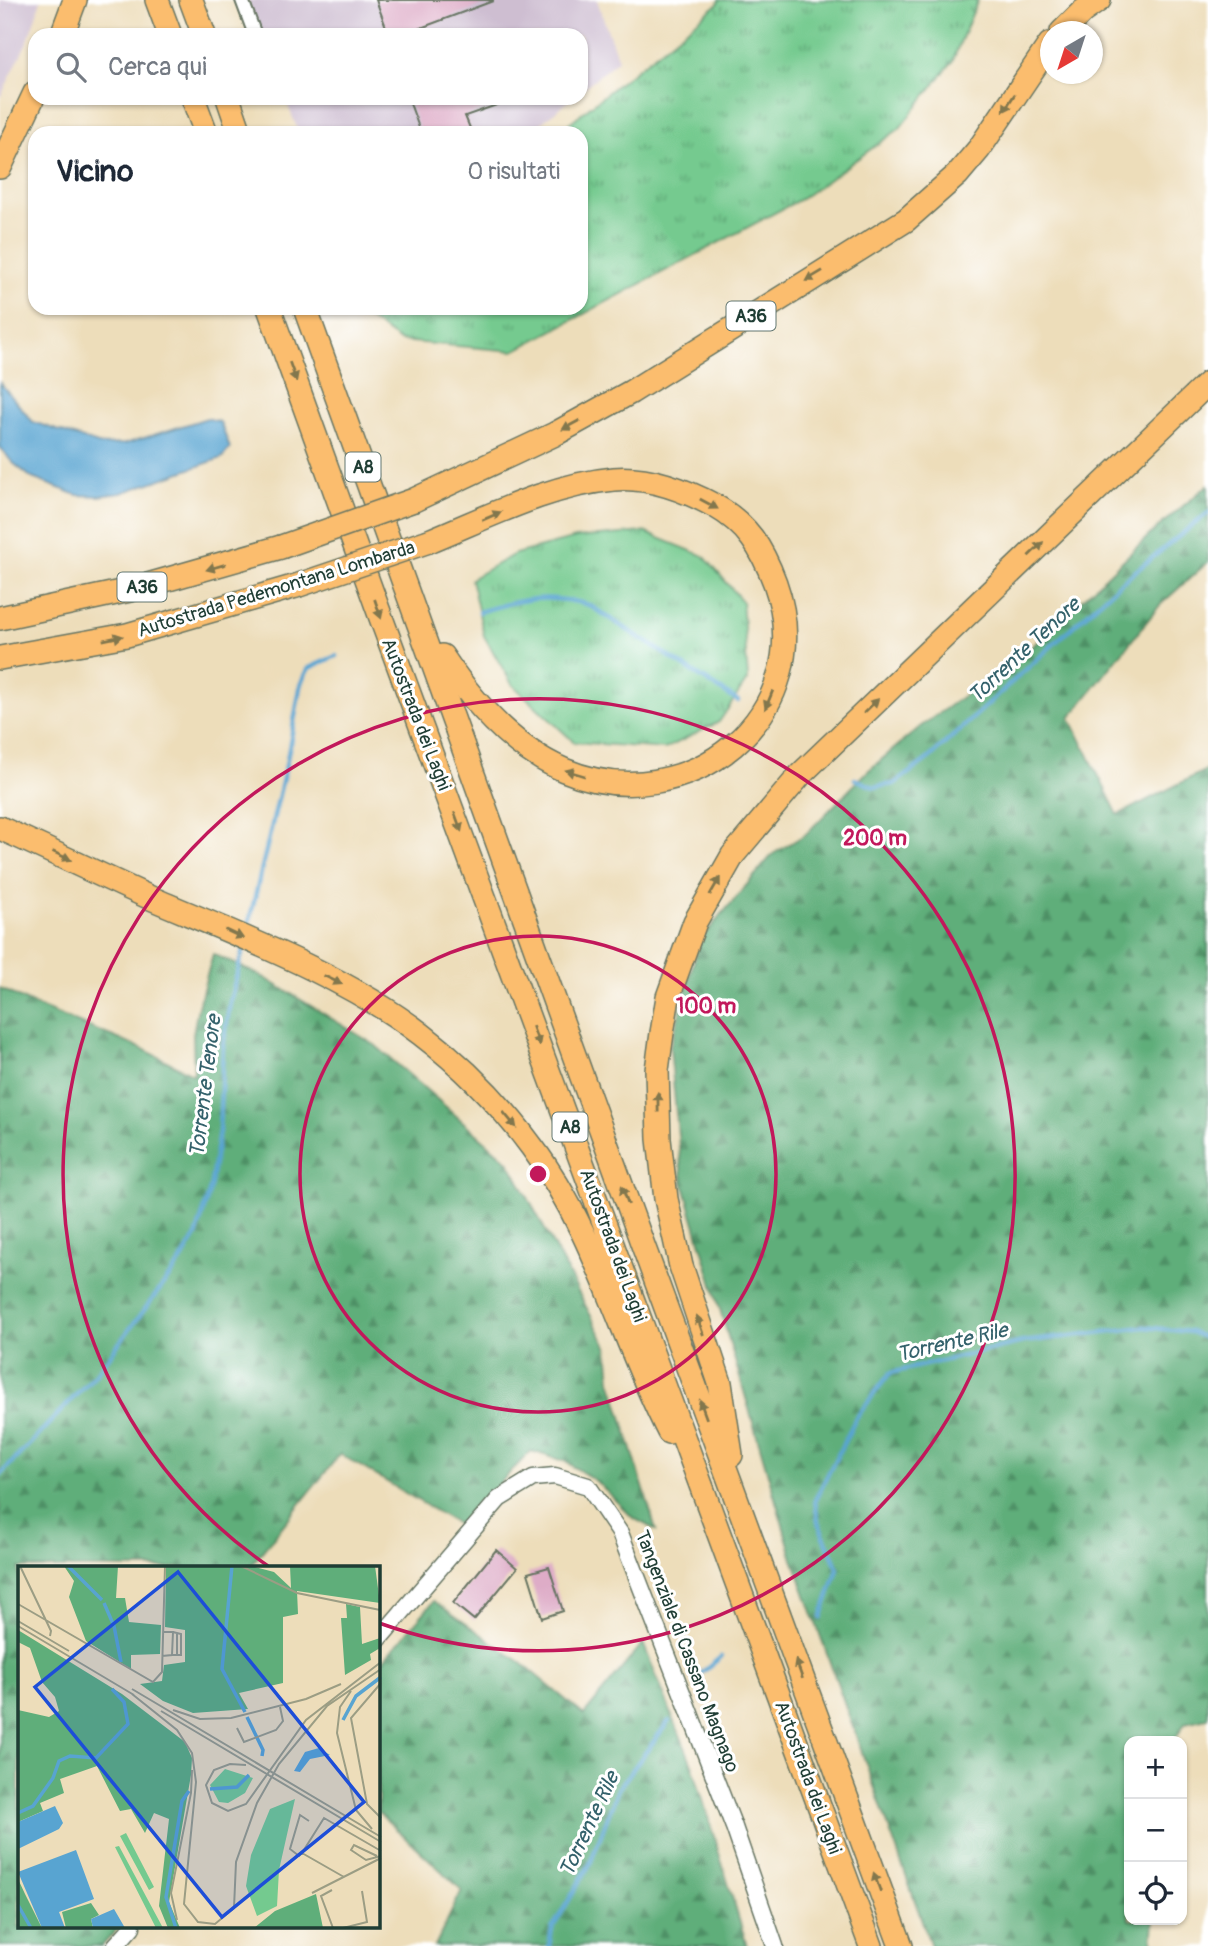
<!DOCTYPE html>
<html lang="it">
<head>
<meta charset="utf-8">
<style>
  :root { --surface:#fff; --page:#f6f6f7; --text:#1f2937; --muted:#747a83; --line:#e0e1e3 }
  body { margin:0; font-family:Pangolin,sans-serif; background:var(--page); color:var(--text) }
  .controls { position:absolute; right:21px; bottom:21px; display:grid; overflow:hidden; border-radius:14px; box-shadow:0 2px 5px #0004 }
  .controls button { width:63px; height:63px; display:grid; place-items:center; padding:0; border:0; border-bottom:2px solid var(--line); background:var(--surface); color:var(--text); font:35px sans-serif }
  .compass { position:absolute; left:1040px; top:21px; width:63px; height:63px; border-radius:50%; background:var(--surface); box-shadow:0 2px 5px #0004; rotate:219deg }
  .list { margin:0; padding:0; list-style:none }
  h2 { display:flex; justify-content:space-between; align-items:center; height:91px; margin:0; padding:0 28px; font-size:30px }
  h2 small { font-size:23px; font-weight:400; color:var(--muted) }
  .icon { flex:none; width:38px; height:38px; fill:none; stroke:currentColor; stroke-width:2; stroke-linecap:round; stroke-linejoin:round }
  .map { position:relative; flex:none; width:1208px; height:1946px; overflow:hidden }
  .search { position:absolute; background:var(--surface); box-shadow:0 2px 5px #0004; left:28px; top:28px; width:560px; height:77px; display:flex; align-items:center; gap:18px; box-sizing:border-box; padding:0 24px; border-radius:21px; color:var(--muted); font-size:26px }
  .panel { position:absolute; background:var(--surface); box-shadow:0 2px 5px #0004; left:28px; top:126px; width:560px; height:189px; border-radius:21px }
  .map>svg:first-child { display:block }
  .industrial { fill:#cebed1 }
  .grass { fill:url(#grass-tufts); stroke:#4a8462; stroke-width:2 }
  .forest { fill:url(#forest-firs); stroke:#3f7657; stroke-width:2 }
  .water { fill:#58a4d1; stroke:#3c7082; stroke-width:2 }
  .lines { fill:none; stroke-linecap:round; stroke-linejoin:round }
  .stream { stroke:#58a4d1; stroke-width:4.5 }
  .building { fill:#deacc7 }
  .minor-casing { stroke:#677563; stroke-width:16 }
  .tertiary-casing { stroke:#677563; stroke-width:19 }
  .motorway-casing { stroke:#677563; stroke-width:26 }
  .minor { stroke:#fff; stroke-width:12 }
  .tertiary { stroke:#fff; stroke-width:16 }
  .motorway { stroke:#fbbd6e; stroke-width:23 }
  .motorway-bridge-casing { stroke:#677563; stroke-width:26; stroke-linecap:butt }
  .motorway-bridge { stroke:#fbbd6e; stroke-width:23 }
  .oneway { fill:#82774e }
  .ring { fill:none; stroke:#c2185b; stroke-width:3.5 }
  .labels { text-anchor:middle; stroke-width:6; stroke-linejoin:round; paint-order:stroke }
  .shield { fill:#fff; stroke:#627771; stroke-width:2 }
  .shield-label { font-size:18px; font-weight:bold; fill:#1f3d34 }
  .street-label { font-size:19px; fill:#1f3d34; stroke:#fff }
  .water-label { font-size:21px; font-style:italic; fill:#33616b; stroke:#fff }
  .inset-river { fill:none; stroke:#58a4d1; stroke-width:3.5 }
  .inset-road { fill:none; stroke:#9b9d84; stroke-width:2 }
  .view { fill:#1d4ed8; fill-opacity:0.15; stroke:#1d4ed8; stroke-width:3.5 }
  .inset-edge { fill:none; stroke:#1f3d34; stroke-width:3.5 }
  .centre { fill:#c2185b; stroke:#fff; stroke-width:3.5 }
  .ring-label { font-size:21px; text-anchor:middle; font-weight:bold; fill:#c2185b; stroke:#fff; stroke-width:6; stroke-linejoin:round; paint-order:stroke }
</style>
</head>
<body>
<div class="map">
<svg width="1208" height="1946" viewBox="0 0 1208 1946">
  <defs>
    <pattern id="grass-tufts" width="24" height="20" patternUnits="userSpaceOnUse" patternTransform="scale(1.75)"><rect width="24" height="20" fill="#74ca8f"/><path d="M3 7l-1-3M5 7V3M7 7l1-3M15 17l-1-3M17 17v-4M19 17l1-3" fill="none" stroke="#5fa576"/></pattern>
    <pattern id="forest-firs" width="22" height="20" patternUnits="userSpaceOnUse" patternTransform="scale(1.75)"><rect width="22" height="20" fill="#5fae7a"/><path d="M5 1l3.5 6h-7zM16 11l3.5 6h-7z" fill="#4e8f65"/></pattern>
  </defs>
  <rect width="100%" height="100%" fill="#fff"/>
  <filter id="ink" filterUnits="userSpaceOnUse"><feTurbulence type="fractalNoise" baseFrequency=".0143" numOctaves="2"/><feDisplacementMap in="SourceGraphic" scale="14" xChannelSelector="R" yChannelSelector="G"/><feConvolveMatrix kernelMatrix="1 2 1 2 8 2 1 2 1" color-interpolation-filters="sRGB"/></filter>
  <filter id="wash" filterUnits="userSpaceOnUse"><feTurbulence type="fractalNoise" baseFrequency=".00686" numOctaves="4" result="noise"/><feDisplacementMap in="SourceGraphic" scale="28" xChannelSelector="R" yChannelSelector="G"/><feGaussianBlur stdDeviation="1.57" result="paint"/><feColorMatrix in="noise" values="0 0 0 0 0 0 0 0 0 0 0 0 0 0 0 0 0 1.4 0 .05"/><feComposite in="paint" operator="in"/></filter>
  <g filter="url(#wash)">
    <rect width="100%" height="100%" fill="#edddba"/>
    <!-- industrial -->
    <path class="industrial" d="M0,0H41L29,38L0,98Z
      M247,0H597L618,60L581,90V35H260Z
      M285,98H572L529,133H299Z"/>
    <!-- grass -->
    <path class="grass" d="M719,0H978L952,62L899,129L801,199L514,351L400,341L352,308H581V133H557L718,4Z
      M644,532L704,556L742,601L748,679L719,722L665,749L574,742L512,684L484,636L471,579L515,554L576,538Z"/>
    <!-- forest -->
    <path class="forest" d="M1208,485V562L1160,605L1070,718L1118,815L1208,769V1718L1185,1723L1174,1741H1129V1920H1154L1152,1946H931L792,1556L682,1179L670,1047L700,940L773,854L806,834L868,771L920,727L1034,645L1156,529Z
      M213,954L263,977L375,1045L509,1162L608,1348L611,1380L656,1530L633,1518L596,1481L564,1461L531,1451L459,1525L340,1454L249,1568H19V1927H119L102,1946H0V988L32,1004L143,1049L194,1075L193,1034L198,1007Z
      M434,1601L519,1661L584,1715L643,1643L693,1767L747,1946H435L462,1890L378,1812V1666Z"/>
    <!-- water -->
    <path class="water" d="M0,383L33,422L101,445L125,444L207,418L220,422L230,448L222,458L121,493L99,496L77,495L32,478L12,462L0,447Z"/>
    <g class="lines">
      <!-- stream -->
      <path class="stream" d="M479,612C520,599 547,593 589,605L738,701
        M855,779L874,787L894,784L929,758L1117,586L1208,513
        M247,931L286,765L301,683L309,668L336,656
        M0,1475L95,1375L179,1264L197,1234L210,1189L219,1131L223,1047L230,1002L244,946
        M821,1618L838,1569L818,1522L815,1500L856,1418L890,1373L1023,1342L1144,1327L1191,1332L1208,1339
        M694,1679L721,1657
        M549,1946L552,1929L590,1864L618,1789L669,1721"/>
    </g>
    <g id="blocks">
      <!-- building -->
      <path class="building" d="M376,0H493V1L402,35H389Z
        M408,98H511V100L465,116L472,133H421Z
        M496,1550L517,1568L474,1620L453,1603Z
        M549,1567L563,1611L542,1618L528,1573Z"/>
    </g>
  </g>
  <g filter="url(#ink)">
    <use href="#blocks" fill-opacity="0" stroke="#677563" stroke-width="2"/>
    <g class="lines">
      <!-- minor casing -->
      <g class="minor-casing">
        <path id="minor" d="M242,0L255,35"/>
      </g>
      <!-- tertiary casing -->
      <g class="tertiary-casing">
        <path id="tertiary" d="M378,1640L499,1499L533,1478L555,1476L588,1486L620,1533L734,1827L775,1946
          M115,1946L132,1927"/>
      </g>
      <!-- motorway casing -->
      <g class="motorway-casing">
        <path id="motorway" d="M157,0L170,35
          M191,0L204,35
          M1062,32L1082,12L1099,0
          M62,35L75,0
          M193,98L206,133
          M228,98L240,133
          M0,167L35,93
          M269,308L384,626L871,1946
          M305,308C398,560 488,813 578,1066C684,1360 793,1653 901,1946
          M414,500L555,434L631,392L906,220L957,175L979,149L1050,44
          M429,541C488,517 549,485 614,479C649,476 685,490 715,506C747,524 762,548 775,583C822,715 687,822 564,770C512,748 472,701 442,656
          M0,618L130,590L281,547
          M0,658L127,635L296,586
          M0,828C51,851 102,876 153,899C240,936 346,976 421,1034C463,1066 501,1105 532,1147C596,1232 621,1339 669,1432
          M731,1455L720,1383L681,1266L666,1199L659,1139L657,1070L662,1033L668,997L695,922L733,855L801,774L1208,383"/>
      </g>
      <!-- minor -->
      <use href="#minor" class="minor"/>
      <!-- tertiary -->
      <use href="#tertiary" class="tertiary"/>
      <!-- motorway -->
      <use href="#motorway" class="motorway"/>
      <!-- motorway-bridge casing -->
      <g class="motorway-bridge-casing">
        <path id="motorway-bridge" d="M281,547L414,500
          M296,586L429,541"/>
      </g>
      <!-- motorway-bridge -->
      <use href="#motorway-bridge" class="motorway-bridge"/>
    </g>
    <!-- one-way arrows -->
    <defs><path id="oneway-solid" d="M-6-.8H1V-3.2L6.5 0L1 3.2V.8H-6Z" transform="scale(1.75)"/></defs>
    <g class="oneway">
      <use href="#oneway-solid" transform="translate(1009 103) rotate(123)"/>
      <use href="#oneway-solid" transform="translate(814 276) rotate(149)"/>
      <use href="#oneway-solid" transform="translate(293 372) rotate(70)"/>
      <use href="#oneway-solid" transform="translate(571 425) rotate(151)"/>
      <use href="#oneway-solid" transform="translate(709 504) rotate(29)"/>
      <use href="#oneway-solid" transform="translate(492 516) rotate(-23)"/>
      <use href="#oneway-solid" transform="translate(1036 549) rotate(-44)"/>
      <use href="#oneway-solid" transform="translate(216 567) rotate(164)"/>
      <use href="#oneway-solid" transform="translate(378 609) rotate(71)"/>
      <use href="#oneway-solid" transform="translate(113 638) rotate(-11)"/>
      <use href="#oneway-solid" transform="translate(769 700) rotate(112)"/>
      <use href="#oneway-solid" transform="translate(871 706) rotate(-44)"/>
      <use href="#oneway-solid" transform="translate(575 773) rotate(-163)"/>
      <use href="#oneway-solid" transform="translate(458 822) rotate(70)"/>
      <use href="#oneway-solid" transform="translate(62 856) rotate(25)"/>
      <use href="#oneway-solid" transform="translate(715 886) rotate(-60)"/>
      <use href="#oneway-solid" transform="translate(234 934) rotate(25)"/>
      <use href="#oneway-solid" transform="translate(333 980) rotate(26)"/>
      <use href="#oneway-solid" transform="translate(536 1036) rotate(70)"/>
      <use href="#oneway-solid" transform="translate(658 1102) rotate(-91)"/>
      <use href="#oneway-solid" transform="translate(510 1120) rotate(50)"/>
      <use href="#oneway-solid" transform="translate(625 1195) rotate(-110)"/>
      <use href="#oneway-solid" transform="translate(700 1325) rotate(-109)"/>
      <use href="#oneway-solid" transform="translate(703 1409) rotate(-110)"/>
      <use href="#oneway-solid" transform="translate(799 1669) rotate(-110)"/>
      <use href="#oneway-solid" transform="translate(877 1882) rotate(-110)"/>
    </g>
  </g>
  <!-- distance rings -->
  <g class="ring">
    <circle cx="538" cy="1174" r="238"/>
    <path d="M268 1566A476 476 0 1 1 379 1623"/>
  </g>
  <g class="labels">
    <!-- shield labels -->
    <g class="shield">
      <rect x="726.5" y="301.5" width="49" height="29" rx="5"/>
      <rect x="345.5" y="452.5" width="35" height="29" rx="5"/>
      <rect x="117.5" y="572.5" width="49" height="29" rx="5"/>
      <rect x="552.5" y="1112.5" width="35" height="29" rx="5"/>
    </g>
    <g class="shield-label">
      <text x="751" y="322">A36</text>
      <text x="363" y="473">A8</text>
      <text x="142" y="593">A36</text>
      <text x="570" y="1133">A8</text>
    </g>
    <!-- street labels -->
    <g class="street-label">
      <text transform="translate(276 588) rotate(-17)" y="7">Autostrada Pedemontana Lombarda</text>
      <text transform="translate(417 714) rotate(69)" y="7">Autostrada dei Laghi</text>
      <text transform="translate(614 1245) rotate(70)" y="7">Autostrada dei Laghi</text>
      <text transform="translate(688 1651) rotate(69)" y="7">Tangenziale di Cassano Magnago</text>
      <text transform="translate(809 1777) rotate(70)" y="7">Autostrada dei Laghi</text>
    </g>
    <!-- water labels -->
    <g class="water-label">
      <text transform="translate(1024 650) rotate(-43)" y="7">Torrente Tenore</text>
      <text transform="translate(205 1086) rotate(-83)" y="7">Torrente Tenore</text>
      <text transform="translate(952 1342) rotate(-13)" y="7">Torrente Rile</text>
      <text transform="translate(589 1824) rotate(-65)" y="7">Torrente Rile</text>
    </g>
  </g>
  <!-- overview -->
  <g transform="translate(18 1566)">
    <rect width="362" height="362" fill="#edddba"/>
    <path d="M207,203L235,212L227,227L210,237L201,236L192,219ZM277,233L261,304L259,340L239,350L228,320L233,289L252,243ZM108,267L136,321L131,324L102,270ZM101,280L145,362H138L97,281Z" fill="#74ca8f"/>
    <path d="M46,0H100L98,32H107L111,56L143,59L142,88L113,89V103L68,75L51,31L56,15ZM148,0H233L256,6L273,22L272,0H357L362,37L279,25L280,48L265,51V117L221,127L230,143L175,147L145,135L122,118L144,115L146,99L167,96V64L147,61ZM328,38L342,41L344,78L362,72V82L352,88L353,94L327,109L323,52H329ZM0,64L104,128L167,176L174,192L173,209L151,336L162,362H150L141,340L151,253L136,247L127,267L113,243L102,245L79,200L42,213L46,227L22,237L25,245L0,256V144L31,151L41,145L37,131L24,116L12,82L0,76ZM0,313L7,328L24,362H0ZM298,328L305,362H236L257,345ZM73,337L81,349L73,353L75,362H48L44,346Z" fill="#5fae7a"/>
    <path d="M301,182L312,189L292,193L282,206L276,205L287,186ZM37,240L45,257L41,263L0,283V256ZM58,284L76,333L41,346L47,362H24L0,306ZM96,343L107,362H75L73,353Z" fill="#58a4d1"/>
    <path class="inset-river" d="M50,0L84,34M214,0L204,103L227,146M86,37L96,60L103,96M229,151L245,184L244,190M325,154L338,130L363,111M192,223L219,221L231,209M0,247L15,240L35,212L41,195L52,190L78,192L110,158L106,136L94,123M0,339L13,362M158,362L148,331L164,235L171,225"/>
    <path class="inset-road" d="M2,0L33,65L32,70M223,0L279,27L362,44M0,38L135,116L144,106L147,0M0,55L51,85M0,60L116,129M154,89H163V68L155,66M144,90L154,89L155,66H145M159,90V67M363,117L333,152L349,238L363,252M114,123L363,271M333,125L322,141L319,167L338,244L354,263M114,128L159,164L174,187L178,216L166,338L180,356L197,358L216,342L218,296L239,237L261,198L309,140L363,103M155,144L182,153L213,152L288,133L323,118M143,145L363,276M219,162L226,176L258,164L265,155L262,141M228,199L212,198L196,204L188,219L194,237L210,245L228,238L288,154L363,96M284,287L281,290L272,283L282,249L291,255M359,290L336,279L333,284L348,294L363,290M326,311L284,287L306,252L363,285M314,324L303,330L315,362M294,327L363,292M159,354L153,327L173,227L174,204M325,362L349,356L344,325"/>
    <path class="view" d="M160,6L346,236L204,351L17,121Z"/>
    <rect width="362" height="362" class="inset-edge"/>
  </g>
  <circle cx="538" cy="1174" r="10" class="centre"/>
  <g class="ring-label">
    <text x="875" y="845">200 m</text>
    <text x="706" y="1013">100 m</text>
  </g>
</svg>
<div class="controls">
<button>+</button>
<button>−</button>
<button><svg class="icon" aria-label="locate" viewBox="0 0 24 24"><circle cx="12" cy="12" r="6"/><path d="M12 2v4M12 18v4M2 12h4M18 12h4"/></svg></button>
</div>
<svg class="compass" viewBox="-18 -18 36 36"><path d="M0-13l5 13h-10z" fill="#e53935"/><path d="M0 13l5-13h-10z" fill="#747a83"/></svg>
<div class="search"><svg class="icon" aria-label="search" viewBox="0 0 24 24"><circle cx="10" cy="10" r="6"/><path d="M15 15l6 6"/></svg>Cerca qui</div>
<section class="panel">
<h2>Vicino<small>0 risultati</small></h2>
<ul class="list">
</ul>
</section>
</div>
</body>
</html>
